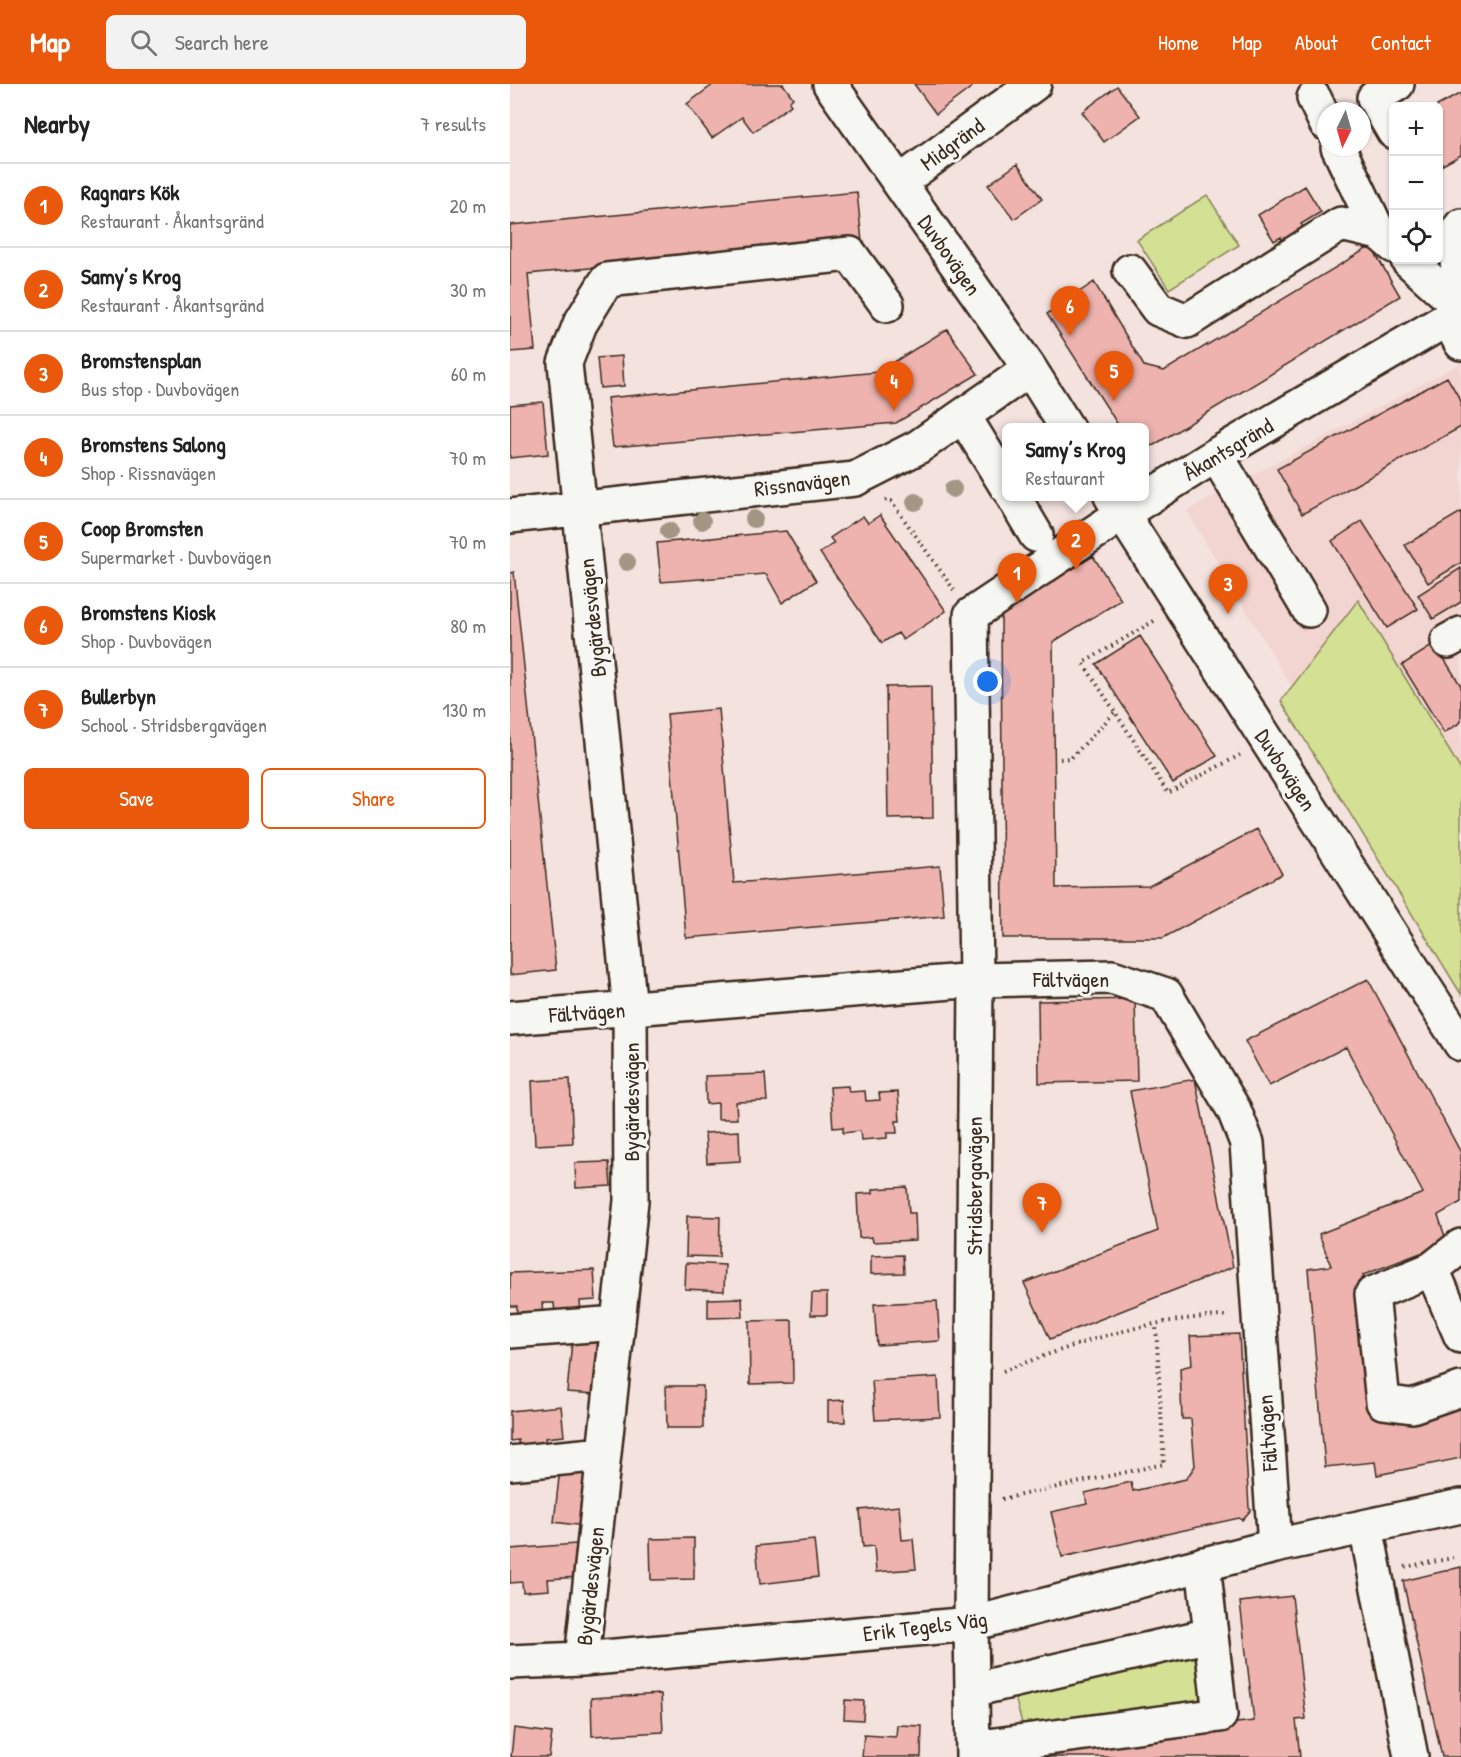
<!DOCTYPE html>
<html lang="en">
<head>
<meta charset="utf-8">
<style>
  :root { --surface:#fff; --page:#f2f2f2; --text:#222; --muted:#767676; --line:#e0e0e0; --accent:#ea580c }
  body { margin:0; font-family:"Patrick Hand",sans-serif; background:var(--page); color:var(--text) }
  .controls { position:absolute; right:18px; top:18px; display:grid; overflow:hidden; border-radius:9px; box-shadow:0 2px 4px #0004 }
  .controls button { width:54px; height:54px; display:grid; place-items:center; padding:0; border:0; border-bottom:2px solid var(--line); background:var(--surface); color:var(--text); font:30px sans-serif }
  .compass { position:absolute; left:807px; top:18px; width:54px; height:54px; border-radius:50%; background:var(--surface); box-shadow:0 2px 4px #0004; rotate:185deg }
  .you { position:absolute; left:478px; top:598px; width:21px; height:21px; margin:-15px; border:4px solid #fff; border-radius:50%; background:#1a73e8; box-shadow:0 0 0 9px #1a73e833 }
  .badge { display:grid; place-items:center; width:39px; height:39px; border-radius:50%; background:var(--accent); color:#fff; font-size:20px; font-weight:700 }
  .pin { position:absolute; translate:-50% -50px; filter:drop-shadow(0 2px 3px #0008) }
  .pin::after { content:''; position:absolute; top:32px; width:21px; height:18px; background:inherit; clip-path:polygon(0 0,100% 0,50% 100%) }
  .popup { position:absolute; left:492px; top:339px; width:147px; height:78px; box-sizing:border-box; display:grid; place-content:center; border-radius:9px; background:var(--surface); filter:drop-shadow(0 2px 4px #0005); font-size:20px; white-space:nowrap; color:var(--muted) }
  .popup b { font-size:22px; color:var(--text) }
  .popup::after { content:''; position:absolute; left:50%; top:100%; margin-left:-12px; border:12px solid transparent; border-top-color:var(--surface) }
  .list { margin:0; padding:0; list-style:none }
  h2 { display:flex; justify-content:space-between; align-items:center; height:78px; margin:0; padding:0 24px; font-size:26px }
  h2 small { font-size:20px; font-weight:400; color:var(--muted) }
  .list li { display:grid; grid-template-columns:39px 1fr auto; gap:18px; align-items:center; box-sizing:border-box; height:84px; padding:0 24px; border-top:2px solid var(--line) }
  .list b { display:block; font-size:22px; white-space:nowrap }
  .list p { margin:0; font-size:20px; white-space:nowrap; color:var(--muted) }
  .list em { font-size:20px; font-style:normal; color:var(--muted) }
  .actions { display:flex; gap:12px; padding:18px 24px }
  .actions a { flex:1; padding:14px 0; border:2px solid var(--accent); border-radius:9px; text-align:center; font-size:21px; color:var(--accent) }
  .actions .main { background:var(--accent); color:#fff }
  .icon { flex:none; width:33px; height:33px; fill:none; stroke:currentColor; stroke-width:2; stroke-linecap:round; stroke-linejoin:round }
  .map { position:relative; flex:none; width:951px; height:1673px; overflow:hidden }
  header { display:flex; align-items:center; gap:36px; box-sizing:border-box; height:84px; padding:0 30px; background:var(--accent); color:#fff }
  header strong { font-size:28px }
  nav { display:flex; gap:33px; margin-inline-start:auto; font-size:21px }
  .search { width:420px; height:54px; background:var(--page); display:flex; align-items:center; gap:15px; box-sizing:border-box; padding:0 21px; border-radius:9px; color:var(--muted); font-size:22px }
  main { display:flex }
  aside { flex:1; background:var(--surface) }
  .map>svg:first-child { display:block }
  .built { fill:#f2d4d0 }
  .green { fill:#d4e194; stroke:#888659; stroke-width:1.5 }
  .building { fill:#eeb3af; stroke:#3b2a1e; stroke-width:1.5 }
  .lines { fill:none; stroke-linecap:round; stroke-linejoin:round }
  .minor-casing { stroke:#3b2a1e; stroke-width:38 }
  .path { stroke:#3b2a1e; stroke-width:4; stroke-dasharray:1.5 4.5; stroke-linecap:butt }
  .minor { stroke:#f6f6f2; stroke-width:33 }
  .tree { fill:#a39685 }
  .labels { text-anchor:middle; stroke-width:6; stroke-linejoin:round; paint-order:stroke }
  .street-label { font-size:22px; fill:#3b2a1e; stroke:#f6f6f2 }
</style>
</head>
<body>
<header>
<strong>Map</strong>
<div class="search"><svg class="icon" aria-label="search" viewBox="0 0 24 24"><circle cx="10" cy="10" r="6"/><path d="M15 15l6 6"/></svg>Search here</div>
<nav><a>Home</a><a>Map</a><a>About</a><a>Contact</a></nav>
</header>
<main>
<aside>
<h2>Nearby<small>7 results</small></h2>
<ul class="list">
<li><span class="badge">1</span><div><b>Ragnars Kök</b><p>Restaurant · Åkantsgränd</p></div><em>20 m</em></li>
<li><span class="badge">2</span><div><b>Samy’s Krog</b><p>Restaurant · Åkantsgränd</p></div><em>30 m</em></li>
<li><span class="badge">3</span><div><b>Bromstensplan</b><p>Bus stop · Duvbovägen</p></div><em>60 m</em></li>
<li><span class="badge">4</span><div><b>Bromstens Salong</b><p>Shop · Rissnavägen</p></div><em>70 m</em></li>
<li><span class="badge">5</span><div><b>Coop Bromsten</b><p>Supermarket · Duvbovägen</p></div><em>70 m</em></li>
<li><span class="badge">6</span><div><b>Bromstens Kiosk</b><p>Shop · Duvbovägen</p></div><em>80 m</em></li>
<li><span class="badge">7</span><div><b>Bullerbyn</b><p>School · Stridsbergavägen</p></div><em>130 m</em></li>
</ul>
<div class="actions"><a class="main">Save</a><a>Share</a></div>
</aside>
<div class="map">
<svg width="951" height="1673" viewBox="0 0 951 1673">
  <rect width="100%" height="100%" fill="#f4e2de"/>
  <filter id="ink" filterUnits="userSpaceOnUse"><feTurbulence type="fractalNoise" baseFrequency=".0167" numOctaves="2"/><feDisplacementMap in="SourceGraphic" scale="12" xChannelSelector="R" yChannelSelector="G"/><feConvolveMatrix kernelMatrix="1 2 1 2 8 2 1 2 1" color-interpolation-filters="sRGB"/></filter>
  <g filter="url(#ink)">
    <!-- built -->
    <path class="built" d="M951,279V888L677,427Z"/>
    <!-- green -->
    <path class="green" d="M697,111L729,161L659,205L627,156Z
      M848,516L951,686V910L771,617Z
      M688,1569L697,1625L514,1647L505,1613Z"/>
    <!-- building -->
    <path class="building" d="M204,0H273L283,14L279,18L281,21L243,48L232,33L202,54L177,20Z
      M404,0H460L462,3L426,30Z
      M607,2L630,32L594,58L572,28Z
      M951,9V71L929,83L927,22Z
      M507,80L532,115L504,135L478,101Z
      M795,102L811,128L791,140L795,146L774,159L771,153L764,157L748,131Z
      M347,108L352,158L18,190L25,266L0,268V141Z
      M861,162L890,212L644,361L635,363V344H610L537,230L584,198L634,282L654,287Z
      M437,245L468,290L386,339L103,363L97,314L368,288Z
      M112,272L114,302L90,304L87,274Z
      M937,293L951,317V343L792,430L767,385Z
      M33,318L38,370L0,374V321Z
      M951,428V479L918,499L895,461Z
      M370,431L436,527L393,556L388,549L372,559L310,469L324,459L320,454L353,432L358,439Z
      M852,437L908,525L877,544L822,457Z
      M276,447L306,497L272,519L256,490L151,498L147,459Z
      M583,472L611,516L543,558L546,804L639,802L747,745L772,790L653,854H493L491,530Z
      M951,484V518L923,535L908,511Z
      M4,488L46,886L0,891V489Z
      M630,552L707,672L663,699L586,580Z
      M925,560L951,602V638L934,649L892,581Z
      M421,602L423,734L378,735L376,603Z
      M209,625L224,799L430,782L434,832L176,854L157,630Z
      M858,895L951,1069V1118L928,1131L937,1159L853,1191L869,1334L951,1318V1374L867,1391L865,1378L815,1383L798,1185L821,1182L809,1150L913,1109L836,963L759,1002L735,957Z
      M625,915L627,997L529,999L528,917Z
      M255,990L257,1017L226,1018L227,1035H208V1019L196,1020L195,992Z
      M60,995L63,1059L25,1061L22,997Z
      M685,995L723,1183L540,1255L514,1199L648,1147L620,1007Z
      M338,1002L339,1008L355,1007L356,1017L370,1016L369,1009L388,1008L390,1037H386L387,1049H377V1054L351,1056L350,1047L333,1049V1043L323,1044L320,1003Z
      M229,1047L230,1077L197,1079L195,1049Z
      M99,1078L101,1102L66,1104L65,1079Z
      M397,1103L399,1129H405L406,1156L363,1158L362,1153L349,1154L347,1110L363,1109V1105Z
      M177,1132L210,1133L209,1173L176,1172Z
      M393,1171L394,1189L361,1190V1172Z
      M176,1179L215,1181L214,1207L175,1205Z
      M84,1186L86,1216L70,1217L71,1229L45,1230L44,1219H32L33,1233L7,1234V1222H0V1189Z
      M302,1209H317V1231H301Z
      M232,1214L233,1233L198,1234V1215Z
      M427,1217L430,1257L367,1261L364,1220Z
      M282,1236L283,1299L240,1300L239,1237Z
      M63,1247L92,1249L86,1310L57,1308Z
      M729,1250L739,1424L741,1426L732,1436L729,1434L552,1473L541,1428L577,1420L575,1409L621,1398L623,1407L676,1395L685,1382L681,1335H672L670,1284L682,1281L680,1252Z
      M428,1293L430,1333L365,1336L362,1297Z
      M156,1302H193V1344H157Z
      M334,1316L335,1338H318V1317Z
      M51,1322L54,1352L35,1354L37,1367L9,1369L8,1356L0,1357V1327Z
      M51,1376L81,1380L74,1442L44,1438Z
      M389,1422L392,1456L403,1455L406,1485L366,1488L364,1462L353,1463L350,1426Z
      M184,1454V1495L141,1496L140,1455Z
      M304,1456L308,1493L250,1500L246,1462Z
      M66,1460L69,1493L38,1495L39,1506L13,1508L12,1498L0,1499V1465Z
      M951,1483V1673H932L893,1497Z
      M782,1512L796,1635L786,1636L790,1673H532L530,1661L744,1637L730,1518Z
      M151,1610L153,1648L82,1652L81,1614Z
      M335,1616L354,1617L353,1636L334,1635Z
      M387,1641L412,1642L411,1673H352L354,1651L386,1653Z
      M4,1644L42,1649L39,1673H1Z"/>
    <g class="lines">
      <!-- minor casing -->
      <g class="minor-casing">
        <path id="minor" d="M320,0L520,285L557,344
          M804,14L816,39
          M884,48L864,14L887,0
          M828,63L869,149
          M390,98L524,0
          M951,142L944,155L951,206
          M898,176L951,224
          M620,187L648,225L677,237L831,140L869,149L884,162
          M938,235L951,259
          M454,333L497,403
          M706,371L799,526
          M503,412L526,451
          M601,412L951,960
          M0,432L345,395L408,363L520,285
          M938,557L951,550
          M0,934L466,896L602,893L656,911L724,1026L737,1059L765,1462
          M951,1162L922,1185L862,1210L873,1318L902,1322L951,1305
          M922,1185L951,1252
          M0,1247L108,1239
          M0,1379L94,1370
          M856,1443L901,1673
          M72,1575L121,1117L120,925L55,279L70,240L97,196L340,170L377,221
          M0,1578L72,1575L461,1540L765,1462L951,1422
          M462,1606L700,1551
          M463,1664L710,1631L693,1480
          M463,1673L461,1540L466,896L461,531L612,430L706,371L951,227"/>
      </g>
      <!-- path -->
      <path class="path" d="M375,416L381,417L444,506
        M644,537L573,579L658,709L730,671
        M550,675L561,674L605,628
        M493,1287C565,1260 640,1233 718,1232
        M492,1415L654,1380L646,1242
        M895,1483L943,1474"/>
      <!-- minor -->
      <use href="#minor" class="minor"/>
    </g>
    <!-- trees -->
    <g class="tree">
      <circle cx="443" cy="405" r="9"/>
      <circle cx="405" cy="418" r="9"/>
      <circle cx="244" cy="435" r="9"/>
      <circle cx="192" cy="437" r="9"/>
      <circle cx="159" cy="447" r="9"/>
      <circle cx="117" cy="478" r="9"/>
    </g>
  </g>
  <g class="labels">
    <!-- street labels -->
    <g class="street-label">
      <text transform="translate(442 60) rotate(-36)" y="8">Midgränd</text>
      <text transform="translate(440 171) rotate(55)" y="8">Duvbovägen</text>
      <text transform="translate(718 365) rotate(-31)" y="8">Åkantsgränd</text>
      <text transform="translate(292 399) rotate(-7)" y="8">Rissnavägen</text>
      <text transform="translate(82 534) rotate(-96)" y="8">Bygärdesvägen</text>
      <text transform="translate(776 686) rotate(57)" y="8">Duvbovägen</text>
      <text x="561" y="903">Fältvägen</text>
      <text transform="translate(77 928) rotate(-4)" y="8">Fältvägen</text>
      <text transform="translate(121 1018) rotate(-90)" y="8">Bygärdesvägen</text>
      <text transform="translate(464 1102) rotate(-90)" y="8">Stridsbergavägen</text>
      <text transform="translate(757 1349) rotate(-94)" y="8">Fältvägen</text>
      <text transform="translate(80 1502) rotate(-84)" y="8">Bygärdesvägen</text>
      <text transform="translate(415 1542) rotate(-7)" y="8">Erik Tegels Väg</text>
    </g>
  </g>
</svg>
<div class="controls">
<button>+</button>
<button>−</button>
<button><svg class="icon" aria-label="locate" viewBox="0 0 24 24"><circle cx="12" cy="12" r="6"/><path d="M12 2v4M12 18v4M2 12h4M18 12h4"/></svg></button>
</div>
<svg class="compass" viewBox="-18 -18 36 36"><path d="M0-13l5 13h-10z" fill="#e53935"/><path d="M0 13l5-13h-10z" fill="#767676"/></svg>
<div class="you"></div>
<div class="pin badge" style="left:507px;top:519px">1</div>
<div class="pin badge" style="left:566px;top:486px">2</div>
<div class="popup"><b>Samy’s Krog</b>Restaurant</div>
<div class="pin badge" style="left:718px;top:530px">3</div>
<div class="pin badge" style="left:384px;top:327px">4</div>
<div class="pin badge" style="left:604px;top:317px">5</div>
<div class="pin badge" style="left:560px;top:252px">6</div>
<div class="pin badge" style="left:532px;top:1149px">7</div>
</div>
</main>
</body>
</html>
